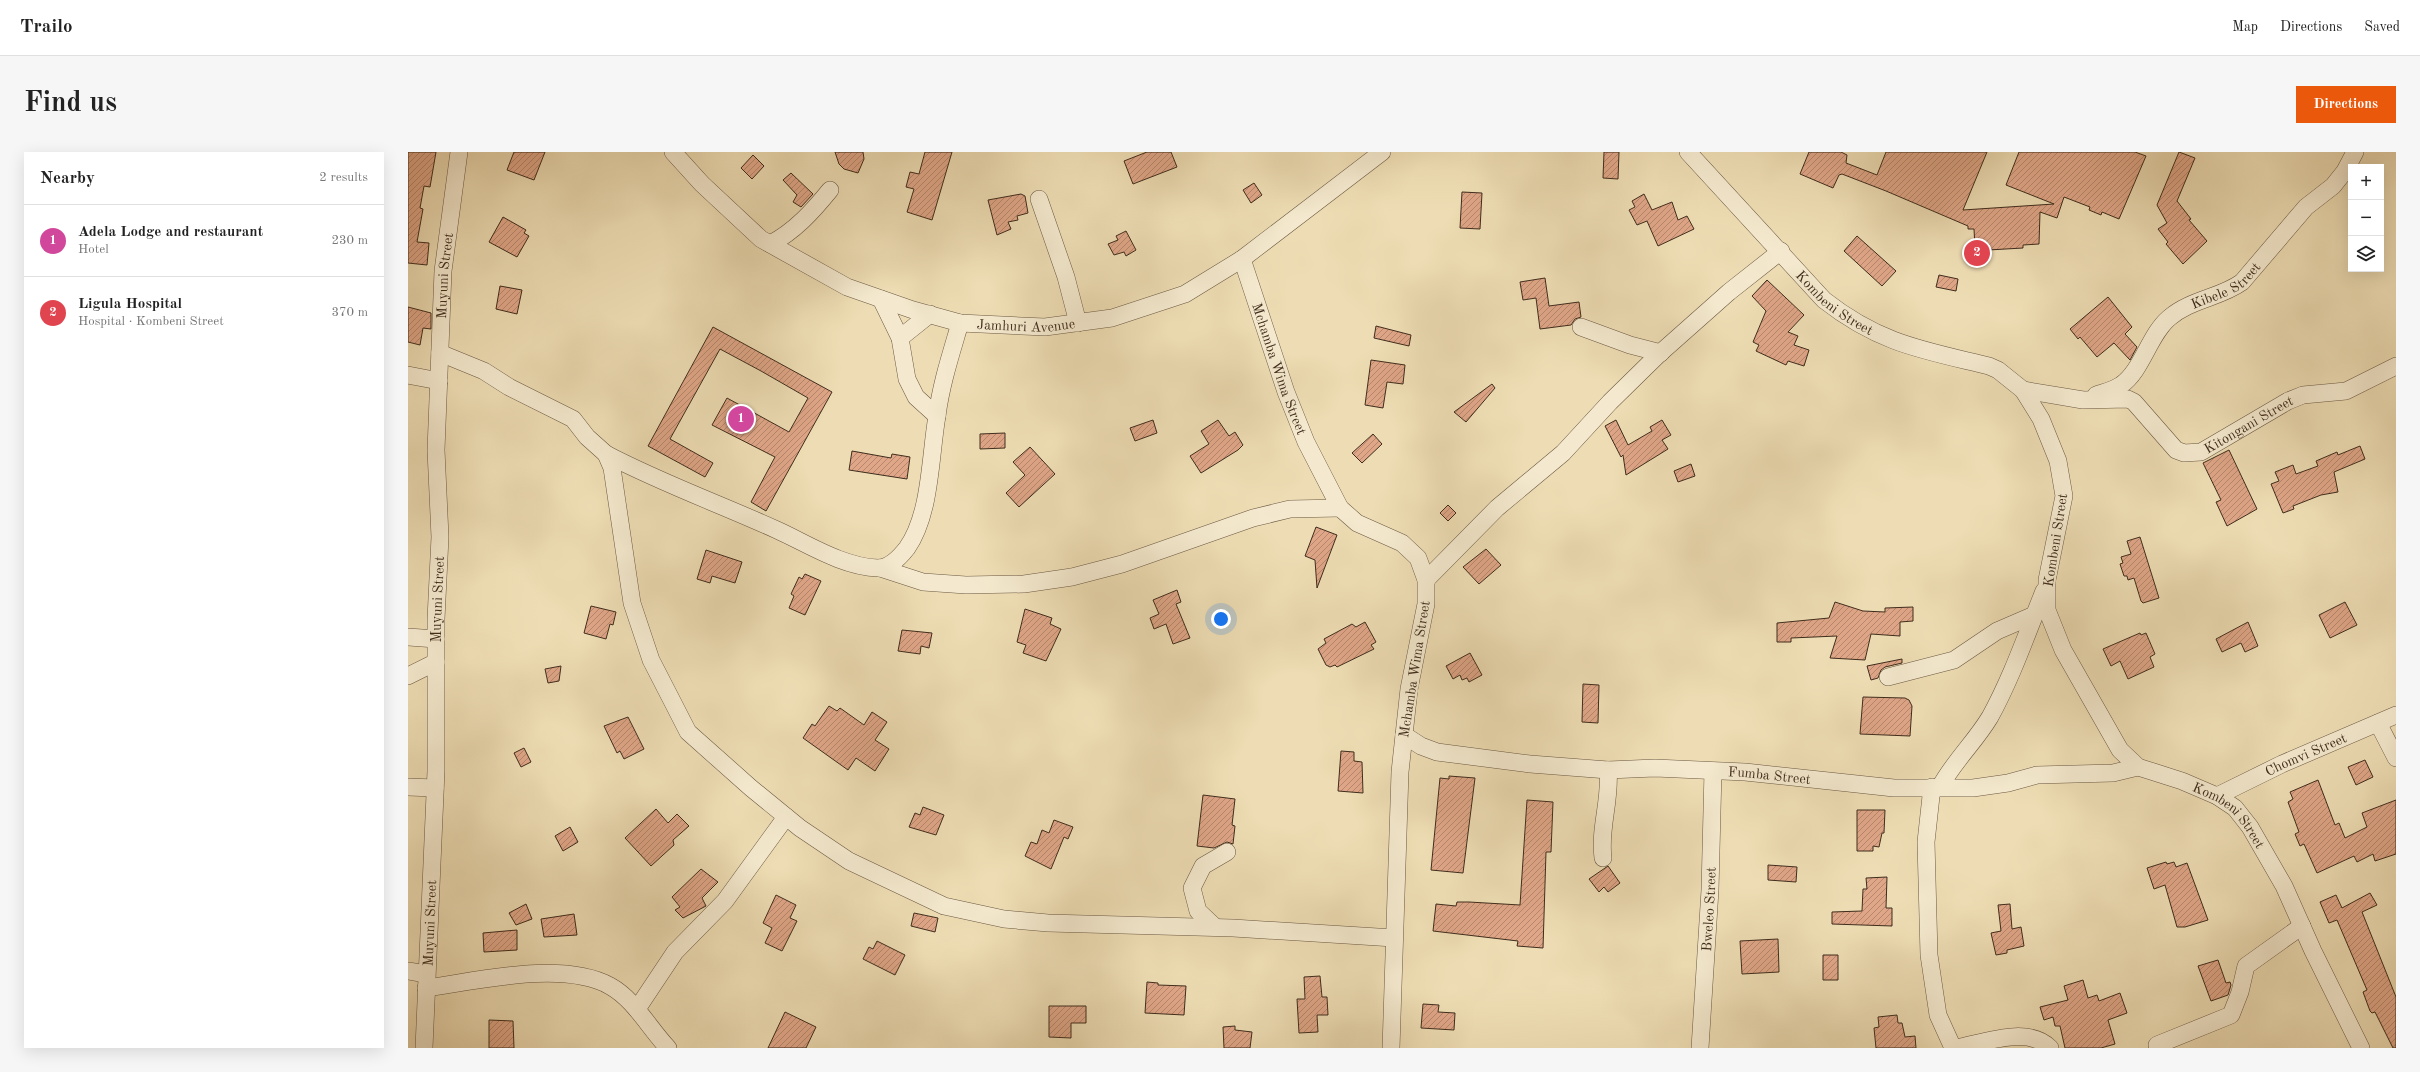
<!DOCTYPE html>
<html lang="en">
<head>
<meta charset="utf-8">
<style>
  :root { --surface:#fff; --page:#f6f6f6; --text:#222; --muted:#767676; --line:#e0e0e0; --accent:#ea580c }
  body { margin:0; font-family:"Old Standard TT",serif; background:var(--page); color:var(--text) }
  .controls { position:absolute; right:12px; top:12px; display:grid; overflow:hidden; border-radius:0px; box-shadow:0 4px 16px #0002 }
  .controls button { width:36px; height:36px; display:grid; place-items:center; padding:0; border:0; border-bottom:1px solid var(--line); background:var(--surface); color:var(--text); font:20px sans-serif }
  .you { position:absolute; left:813px; top:467px; width:14px; height:14px; margin:-10px; border:3px solid #fff; border-radius:50%; background:#1a73e8; box-shadow:0 0 0 6px #1a73e833 }
  .badge { display:grid; place-items:center; width:26px; height:26px; border-radius:50%; background:var(--accent); color:#fff; font-size:13px; font-weight:700 }
  .pin { position:absolute; translate:-50% -50%; border:2px solid #fff; box-shadow:0 1px 4px #0006 }
  .list { margin:0; padding:0; list-style:none }
  h2 { display:flex; justify-content:space-between; align-items:center; height:52px; margin:0; padding:0 16px; font-size:17px }
  h2 small { font-size:13px; font-weight:400; color:var(--muted) }
  .list li { display:grid; grid-template-columns:26px 1fr auto; gap:12px; align-items:center; box-sizing:border-box; height:72px; padding:0 16px; border-top:1px solid var(--line) }
  .list b { display:block; font-size:15px; white-space:nowrap }
  .list p { margin:0; font-size:13px; white-space:nowrap; color:var(--muted) }
  .list em { font-size:13px; font-style:normal; color:var(--muted) }
  .icon { flex:none; width:22px; height:22px; fill:none; stroke:currentColor; stroke-width:2; stroke-linecap:round; stroke-linejoin:round }
  .map { position:relative; flex:none; width:1988px; height:896px; overflow:hidden; border-radius:0px }
  header { display:flex; align-items:center; gap:24px; box-sizing:border-box; height:56px; padding:0 20px; background:var(--surface); border-bottom:1px solid var(--line) }
  header strong { font-size:19px }
  nav { display:flex; gap:22px; margin-inline-start:auto; font-size:14px }
  .intro { display:flex; align-items:center; justify-content:space-between; box-sizing:border-box; height:96px; padding:0 24px }
  h1 { margin:0; font-size:28px }
  .button { padding:10px 18px; border-radius:0px; background:var(--accent); color:#fff; font-size:14px; font-weight:700 }
  main { display:flex; gap:24px; padding:0 24px }
  aside { flex:1; background:var(--surface); border-radius:0px; box-shadow:0 4px 16px #0002 }
  .map>svg:first-child { display:block }
  .building { fill:url(#building-hatch); stroke:#3f2c1c }
  .lines { fill:none; stroke-linecap:round; stroke-linejoin:round }
  .minor-casing { stroke:#6b5842; stroke-width:18 }
  .minor { stroke:#f4e9ce; stroke-width:17 }
  .labels { text-anchor:middle; stroke-width:4; stroke-linejoin:round; paint-order:stroke }
  .street-label { font-size:14px; fill:#3f2c1c; stroke:#f4e9ce }
</style>
</head>
<body>
<header>
<strong>Trailo</strong>
<nav><a>Map</a><a>Directions</a><a>Saved</a></nav>
</header>
<div class="intro"><h1>Find us</h1><a class="button">Directions</a></div>
<main>
<aside>
<h2>Nearby<small>2 results</small></h2>
<ul class="list">
<li><span class="badge" style="background:#d1479c">1</span><div><b>Adela Lodge and restaurant</b><p>Hotel</p></div><em>230 m</em></li>
<li><span class="badge" style="background:#e0444e">2</span><div><b>Ligula Hospital</b><p>Hospital · Kombeni Street</p></div><em>370 m</em></li>
</ul>
</aside>
<div class="map">
<svg width="1988" height="896" viewBox="0 0 1988 896">
  <defs>
    <pattern id="building-hatch" width="6" height="6" patternUnits="userSpaceOnUse"><rect width="6" height="6" fill="#dfa687"/><path d="M-1 1l2-2M0 6l6-6M5 7l2-2" fill="none" stroke="#b6876e"/></pattern>
  </defs>
  <rect width="100%" height="100%" fill="#eeddb4"/>
  <filter id="stains"><feTurbulence type="fractalNoise" baseFrequency=".005" numOctaves="4"/><feColorMatrix values="0 0 0 0 .2 0 0 0 0 .09 0 0 0 0 .02 0 0 0 .5 -.17"/></filter>
  <radialGradient id="worn" r=".72"><stop offset=".6" stop-color="#630" stop-opacity="0"/><stop offset="1" stop-color="#630" stop-opacity=".3"/></radialGradient>
  <!-- building -->
  <path class="building" d="M0,0H28L22,35L16,34L12,56L15,57L9,90L21,91L19,113L0,111Z
    M106,0H137L126,28L99,18Z
    M427,0H455L456,7L450,21L436,17L431,12Z
    M517,0H544L524,68L499,60L506,37L498,35L502,20L511,22Z
    M739,0H763L769,15L725,32L716,9Z
    M1196,0H1211L1210,27L1195,26Z
    M1401,0H1433L1439,3L1438,11L1469,23L1478,0H1579L1555,58L1646,52L1598,33L1611,0H1727L1738,4L1711,67L1694,60L1693,63L1681,58L1682,55L1656,45L1649,66L1632,60L1631,92L1615,93V96L1580,98V96H1567L1566,77H1560V74L1478,39L1434,22L1431,23L1425,36L1392,22Z
    M1771,0L1787,6L1769,49L1783,67L1781,68L1799,89L1775,112L1758,92L1760,90L1750,77L1759,71L1749,53Z
    M345,3L356,14L344,27L333,16Z
    M383,21L405,42L393,55L385,50L389,43L375,28Z
    M846,31L854,43L843,51L835,38Z
    M1054,40L1074,41L1072,77L1052,76Z
    M613,42L617,44L620,61L609,64L610,68L600,70L603,77L589,83L580,48Z
    M1236,42L1244,58L1264,50L1270,68L1279,64L1286,77L1250,94L1239,69L1229,73L1221,58L1227,55L1224,49Z
    M95,65L118,78L116,81L121,84L109,105L81,90Z
    M718,79L728,98L718,104L716,100L706,103L700,92L710,88L708,84Z
    M1449,84L1488,119L1474,134L1436,99Z
    M1531,123L1550,127L1548,139L1528,135Z
    M1137,126L1141,154L1171,150L1173,165L1167,167L1163,173L1132,177L1128,146L1115,148L1112,130Z
    M1359,128L1396,163L1380,180L1390,184L1386,193L1401,198L1396,214L1380,209L1378,213L1348,199L1351,193L1345,190L1358,159L1344,144Z
    M92,134L114,138L109,162L88,157Z
    M1700,145L1724,175L1717,182L1729,195L1722,208L1706,191L1689,205L1672,185L1670,187L1662,177Z
    M0,155L23,161V177L15,176L12,193L0,190Z
    M968,174L1003,183L1001,194L966,186Z
    M305,175L424,240L358,359L343,350L367,305L304,273L319,246L381,280L400,246L353,219L312,197L262,287L305,311L297,325L240,294Z
    M963,208L997,213L995,232L979,230L975,256L957,253Z
    M1084,232L1087,236L1058,270L1046,260Z
    M745,268L749,281L727,289L722,276Z
    M810,268L821,284L827,280L835,293L830,298L793,321L782,304L801,292L793,279Z
    M1208,268L1220,293L1244,279L1242,275L1254,268L1263,283L1254,288L1260,297L1218,323L1215,303L1213,305L1197,274Z
    M597,281V296L572,297V282Z
    M965,282L974,292L954,311L944,301Z
    M1952,294L1957,307L1926,320L1930,340L1913,343L1885,354L1886,357L1875,361L1863,332L1871,329L1867,320L1885,313L1888,322L1910,314L1908,309L1929,300L1930,303Z
    M622,295L647,322L611,355L598,341L617,323L605,310Z
    M1821,298L1849,357L1819,374L1808,350L1813,348L1795,311Z
    M444,299L483,306L484,302L502,305L499,327L441,318Z
    M1283,312L1287,324L1270,330L1266,319Z
    M1040,353L1048,361L1040,369L1032,361Z
    M908,375L929,383L909,436L907,408L897,404Z
    M1732,385L1751,446L1735,451L1733,449L1726,426L1720,428L1719,424H1716L1712,412L1715,411L1713,405L1723,402L1719,389Z
    M1078,397L1093,413L1071,432L1055,415Z
    M298,398L334,410L327,431L304,424L302,431L289,427Z
    M397,422L413,429L397,463L381,456L386,444L383,442L391,425L394,427Z
    M769,438L773,450L768,452L782,486L765,492L758,472L746,477L742,466L751,462L745,448Z
    M1427,450L1455,459L1477,460V456L1505,455V469L1492,470V484L1463,482L1457,508L1422,506L1429,484L1383,486V490H1369V471L1421,466Z
    M1937,450L1949,473L1922,486L1911,463Z
    M183,454L208,460L205,473L202,472L198,487L176,481Z
    M617,457L644,466L642,472L653,477L638,509L615,501L618,493L609,490Z
    M957,470L968,490L963,493L966,497L929,515L927,513L922,515L918,513L910,497L918,491L916,487L944,472L948,475Z
    M1840,470L1850,494L1837,500L1833,491L1814,500L1808,487Z
    M494,478L524,481L521,496L513,494L512,502L490,499Z
    M1732,481L1733,483L1738,481L1747,502L1742,505L1746,515L1720,527L1712,509L1703,514L1695,497Z
    M1062,501L1074,523L1061,530L1059,526L1054,528L1052,523L1045,527L1038,514Z
    M1494,507V511L1477,515L1473,518L1470,526L1463,528L1459,514Z
    M153,514L151,529L140,531L137,517Z
    M1175,532L1191,533L1190,571L1174,570Z
    M1455,545L1497,546L1501,548L1504,554L1502,584L1452,582Z
    M421,554L429,559L432,556L456,573L464,560L479,570L467,588L481,597L467,619L448,606L440,618L395,586L404,572L407,574Z
    M220,565L236,597L216,607L212,599L209,601L196,574Z
    M116,596L123,610L113,615L106,601Z
    M933,599L946,600V609L954,610L955,641L930,639Z
    M1957,608L1965,625L1948,633L1940,615Z
    M1041,624L1067,626L1055,721L1023,718L1032,626L1041,627Z
    M1910,628L1927,673L1931,671L1937,686L1959,675L1954,661L1988,648V702L1967,709L1965,702L1949,710L1946,704L1909,721L1896,692L1892,694L1887,682L1891,680L1880,650L1885,647L1882,640Z
    M795,643L827,647L824,673L827,674L825,692L819,690L806,696L789,694Z
    M1119,648L1145,650L1143,700H1138L1135,796L1109,794L1110,789L1025,779L1028,752L1048,754L1049,750H1061L1112,753Z
    M515,655L536,663L528,683L501,675L507,661L512,663Z
    M248,657L260,671L269,662L281,674L265,688L266,693L243,714L217,686Z
    M1449,658H1477L1476,681H1474L1471,695L1465,694V699H1449Z
    M646,668L665,675L660,687L656,685L643,717L617,704L623,690L629,692L634,678L641,681Z
    M162,675L170,690L155,699L147,684Z
    M1758,710L1759,712L1766,710L1768,715L1779,711L1800,768L1777,775H1769L1757,733L1746,737L1739,716Z
    M1360,713L1389,715L1388,730L1360,728Z
    M1200,714L1212,731L1200,740L1196,735L1191,740L1181,727Z
    M293,717L310,730L294,746L298,754L275,766L267,758L272,755L264,745Z
    M1479,725L1478,756H1484V774L1424,772V760L1454,759L1455,737H1459L1458,726Z
    M1962,741L1969,753L1954,760L1988,845V896H1985L1967,860L1964,861L1962,859L1955,840L1959,838L1929,768L1921,771L1912,750L1928,743L1934,756Z
    M368,743L388,753L382,766L389,769L374,799L357,791L364,776L355,771Z
    M118,752L124,767L108,773L101,761Z
    M1602,752L1604,777L1613,775L1616,794L1599,798V801L1588,803L1583,781L1593,779L1590,753Z
    M506,761L530,766L527,780L503,774Z
    M166,762L169,783L136,785L133,767Z
    M109,778V798L76,800L75,781Z
    M1370,787L1371,820L1334,822L1332,789Z
    M469,789L497,803L487,823L455,807L461,795L465,797Z
    M1415,803H1430V828H1415Z
    M1810,808L1818,831L1822,830L1823,833L1820,843L1803,849L1790,814Z
    M912,824L914,845H919L920,863H909L910,880L891,881L889,847H897L896,825Z
    M1675,828L1680,846L1689,843L1691,849L1712,841L1719,861L1700,868L1707,892L1693,896H1657L1652,874H1647L1645,865L1636,868L1632,855L1660,848L1656,834Z
    M739,830L750,831V833L778,834L776,863L737,861Z
    M1015,852L1031,853L1030,860L1047,861L1046,878L1013,876Z
    M641,854H678V871H663V886L641,885Z
    M377,860L408,875L398,896H360Z
    M1489,863L1490,871H1494L1497,885L1507,884L1508,896H1468L1466,876L1471,875L1470,865Z
    M81,868L105,869L106,896H81Z
    M827,874V878L844,880L842,896H816L815,875Z"/>
  <g class="lines">
    <!-- minor casing -->
    <g class="minor-casing">
      <g id="minor">
        <path id="s1" d="M265,0L294,32L353,87L439,135L505,158L552,171L637,175L704,166L777,142L834,107L974,0"/>
        <path id="s2" d="M1280,0L1416,148C1472,192 1515,198 1581,214L1590,218L1615,238L1633,267L1650,309L1656,344L1639,428V458L1655,498L1712,598L1730,615L1774,629L1809,644L1827,656L1842,675L1876,734L1905,799L1953,896"/>
        <path d="M631,47L658,125L670,171"/>
        <path d="M362,92C386,80 405,59 422,38"/>
        <path id="s3" d="M834,107L878,240L898,290L932,356L949,371L994,391L1010,406L1018,428V452L1001,537L992,620L983,896"/>
        <path d="M473,147L492,186L499,227L508,245L529,264"/>
        <path d="M1173,175L1222,193L1253,201"/>
        <path d="M492,186L522,162"/>
        <path d="M32,201L76,219L101,235L165,267L179,285L198,302L204,316L224,451L243,508L280,580L343,636L392,676L441,709L536,754L596,767L640,771L825,776L986,786"/>
        <path d="M0,223L31,229"/>
        <path id="s4" d="M1615,238L1675,248L1720,247L1726,250L1768,298L1776,301L1793,300L1880,249L1895,243L1938,239L1988,214"/>
        <path id="s5" d="M1688,243C1697,240 1706,238 1713,233C1734,219 1741,183 1761,166C1783,147 1812,146 1834,130L1898,55L1925,34L1937,19L1947,0"/>
        <path d="M198,302C253,331 312,352 369,378C400,392 435,415 470,416C482,416 492,405 499,396C523,362 522,304 529,264C533,232 543,202 552,171"/>
        <path d="M472,416L515,430L558,433L616,432L664,425L714,412L845,366L882,357L932,356"/>
        <path d="M1018,428L1089,356L1155,301L1202,250L1250,203L1321,140L1373,99"/>
        <path d="M0,485L28,487"/>
        <path d="M0,524L28,510"/>
        <path d="M1480,525L1546,508L1589,479L1626,463"/>
        <path d="M1970,571L1988,606"/>
        <path id="s6" d="M996,583L1013,594L1029,600L1122,612L1200,618L1247,616L1337,620L1486,636H1565L1600,631L1629,623L1705,621L1730,615"/>
        <path d="M0,635L27,636"/>
        <path d="M1524,635L1518,690L1521,803L1530,863L1545,896"/>
        <path d="M1532,635C1546,609 1567,590 1582,565C1604,525 1619,481 1636,439"/>
        <path id="s7" d="M1809,644L1874,612L1988,563"/>
        <path d="M1195,706C1191,676 1203,648 1200,618"/>
        <path d="M807,775L790,759L784,736L795,714L819,700"/>
        <path d="M0,819L18,822"/>
        <path d="M18,836C69,829 155,808 202,834C226,847 241,876 260,896"/>
        <path d="M229,857L267,800L317,749L378,665"/>
        <path d="M1749,893L1823,863L1832,840L1838,814L1894,774"/>
        <path id="s8" d="M16,896L28,619V467L32,385L28,298L35,119L51,0"/>
        <path id="s9" d="M1292,896L1302,738L1305,619"/>
        <path d="M1548,896C1575,891 1620,873 1642,896"/>
      </g>
    </g>
    <!-- minor -->
    <use href="#minor" class="minor"/>
  </g>
  <g class="labels">
    <!-- street labels -->
    <g class="street-label">
      <text dy="5" stroke="none"><textPath href="#s8" startOffset="773">Muyuni Street</textPath></text>
      <text dy="5" stroke="none"><textPath href="#s5" startOffset="176">Kibele Street</textPath></text>
      <text dy="5" stroke="none"><textPath href="#s2" startOffset="211">Kombeni Street</textPath></text>
      <text dy="5" stroke="none"><textPath href="#s1" startOffset="407">Jamhuri Avenue</textPath></text>
      <text dy="5" stroke="none"><textPath href="#s3" startOffset="116">Mchamba Wima Street</textPath></text>
      <text dy="5" stroke="none"><textPath href="#s4" startOffset="257">Kitongani Street</textPath></text>
      <text transform="translate(1647 388) rotate(-81)" y="5">Kombeni Street</text>
      <text dy="5" stroke="none"><textPath href="#s8" startOffset="449">Muyuni Street</textPath></text>
      <text transform="translate(1006 517) rotate(-81)" y="5">Mchamba Wima Street</text>
      <text dy="5" stroke="none"><textPath href="#s7" startOffset="98">Chomvi Street</textPath></text>
      <text dy="5" stroke="none"><textPath href="#s6" startOffset="371">Fumba Street</textPath></text>
      <text dy="5" stroke="none"><textPath href="#s2" startOffset="942">Kombeni Street</textPath></text>
      <text dy="5" stroke="none"><textPath href="#s9" startOffset="139">Bweleo Street</textPath></text>
      <text dy="5" stroke="none"><textPath href="#s8" startOffset="125">Muyuni Street</textPath></text>
    </g>
  </g>
  <rect width="100%" height="100%" filter="url(#stains)"/>
  <rect width="100%" height="100%" fill="url(#worn)"/>
</svg>
<div class="controls">
<button>+</button>
<button>−</button>
<button><svg class="icon" aria-label="layers" viewBox="0 0 24 24"><path d="M12 4l9 5-9 5-9-5zM3 14l9 5 9-5"/></svg></button>
</div>
<div class="you"></div>
<div class="pin badge" style="left:333px;top:267px;background:#d1479c">1</div>
<div class="pin badge" style="left:1569px;top:101px;background:#e0444e">2</div>
</div>
</main>
</body>
</html>
